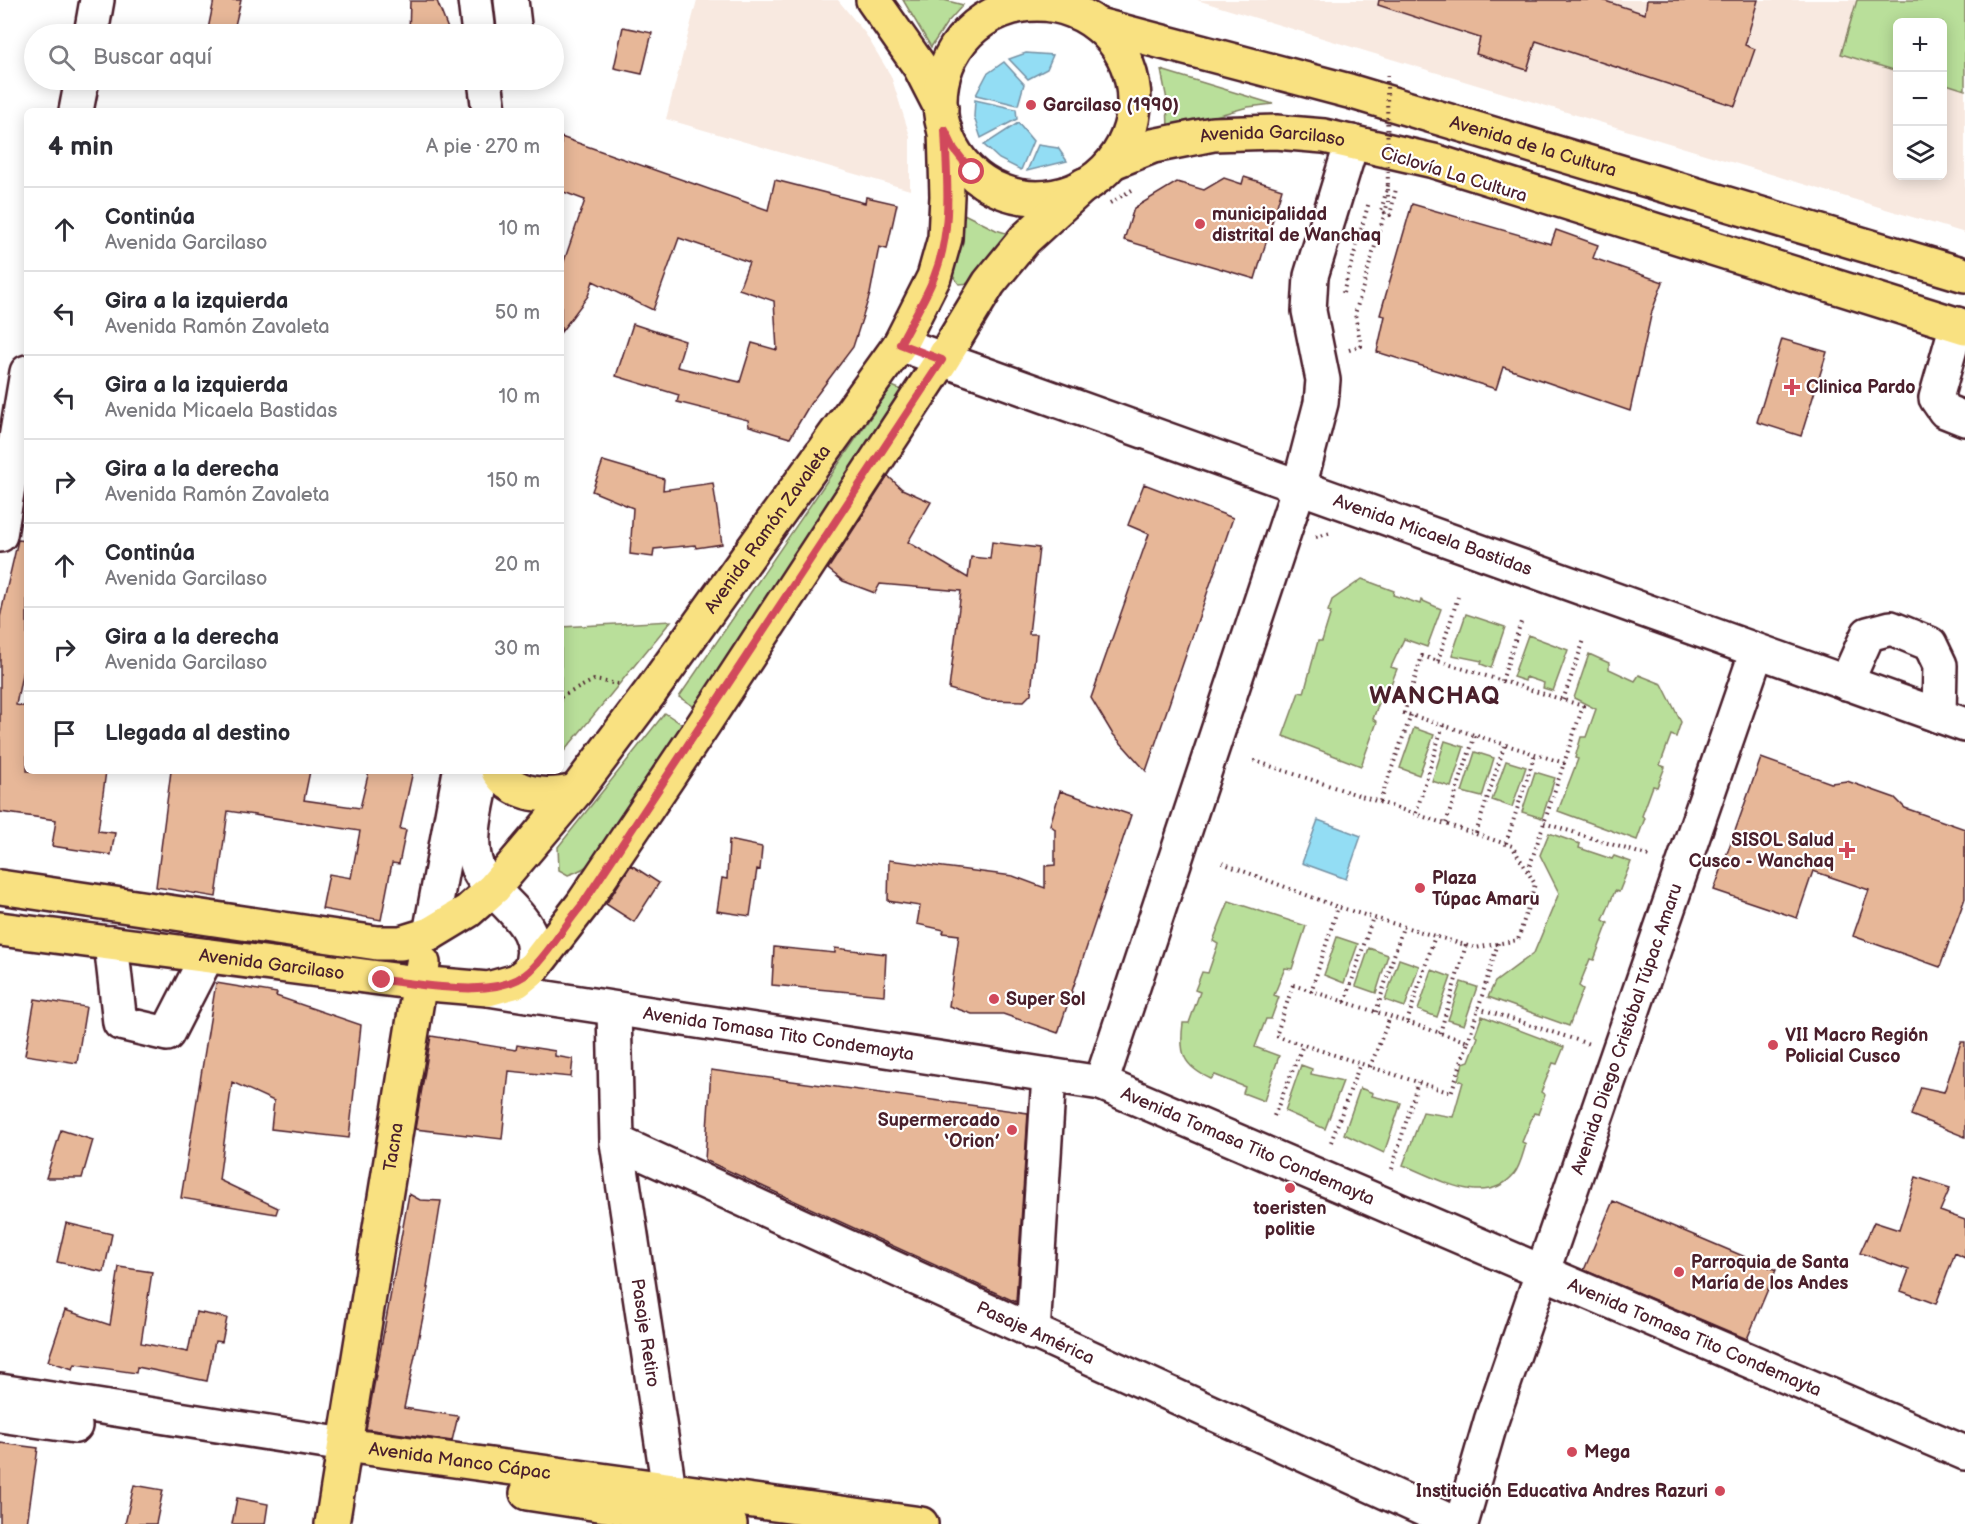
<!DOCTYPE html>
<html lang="es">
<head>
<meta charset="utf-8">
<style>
  :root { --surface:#fff; --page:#f2f2f3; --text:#2b2b33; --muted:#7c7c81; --line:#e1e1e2 }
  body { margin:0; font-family:"Balsamiq Sans",sans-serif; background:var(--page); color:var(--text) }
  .controls { position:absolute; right:18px; top:18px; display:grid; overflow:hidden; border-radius:9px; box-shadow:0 3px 15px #0003 }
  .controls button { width:54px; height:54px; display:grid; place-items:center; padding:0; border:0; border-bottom:2px solid var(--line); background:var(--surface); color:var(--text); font:30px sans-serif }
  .stop { position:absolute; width:18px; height:18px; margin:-14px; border:4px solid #d1495b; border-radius:50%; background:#fff }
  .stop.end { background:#d1495b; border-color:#fff; box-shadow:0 2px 6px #0008 }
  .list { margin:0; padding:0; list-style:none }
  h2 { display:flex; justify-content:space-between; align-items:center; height:78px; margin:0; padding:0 24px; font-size:26px }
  h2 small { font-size:20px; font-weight:400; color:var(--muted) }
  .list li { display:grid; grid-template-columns:39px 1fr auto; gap:18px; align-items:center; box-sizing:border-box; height:84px; padding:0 24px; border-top:2px solid var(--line) }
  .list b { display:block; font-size:22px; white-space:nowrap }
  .list p { margin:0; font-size:20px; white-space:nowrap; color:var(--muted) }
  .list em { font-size:20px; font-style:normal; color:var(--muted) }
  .icon { flex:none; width:33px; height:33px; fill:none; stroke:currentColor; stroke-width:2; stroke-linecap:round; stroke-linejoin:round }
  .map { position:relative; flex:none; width:1965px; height:1524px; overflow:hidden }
  .search { position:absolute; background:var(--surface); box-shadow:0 3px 15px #0003; left:24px; top:24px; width:540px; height:66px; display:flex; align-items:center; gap:15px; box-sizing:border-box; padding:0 21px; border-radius:33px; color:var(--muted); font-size:22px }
  .panel { position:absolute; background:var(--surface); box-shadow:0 3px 15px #0003; left:24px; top:108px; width:540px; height:666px; border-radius:9px }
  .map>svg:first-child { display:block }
  .built { fill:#f8e9e0; fill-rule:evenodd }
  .green { fill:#b9df9a; stroke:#827f62; stroke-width:1.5 }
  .water { fill:#93ddf4; stroke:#7691a4; stroke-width:1.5 }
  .building { fill:#e7b798; stroke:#4a1f2b; stroke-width:1.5 }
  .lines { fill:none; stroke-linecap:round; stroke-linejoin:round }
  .minor-casing { stroke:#4a1f2b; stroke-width:38 }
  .major-casing { stroke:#4a1f2b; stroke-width:38 }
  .path { stroke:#4a1f2b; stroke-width:4; stroke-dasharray:1.5 4.5; stroke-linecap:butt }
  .minor { stroke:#fff; stroke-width:33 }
  .major { stroke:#f9e181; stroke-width:33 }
  .path-bridge { stroke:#4a1f2b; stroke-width:4; stroke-dasharray:1.5 4.5; stroke-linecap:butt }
  .route { stroke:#d1495b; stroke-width:8 }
  .poi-dot { fill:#d1495b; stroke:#fff; stroke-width:2 }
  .labels { text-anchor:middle; stroke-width:4.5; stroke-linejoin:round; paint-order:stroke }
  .poi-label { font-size:18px; font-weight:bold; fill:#4a1f2b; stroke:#fff; text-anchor:start }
  .street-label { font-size:18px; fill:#4a1f2b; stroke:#fff }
  .district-label { font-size:24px; font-weight:bold; letter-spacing:1.5px; fill:#4a1f2b; stroke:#fff }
</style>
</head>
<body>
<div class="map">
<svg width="1965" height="1524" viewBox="0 0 1965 1524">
  <rect width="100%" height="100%" fill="#fff"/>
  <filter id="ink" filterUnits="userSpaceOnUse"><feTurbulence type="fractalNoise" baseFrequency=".0167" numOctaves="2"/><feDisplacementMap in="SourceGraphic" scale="12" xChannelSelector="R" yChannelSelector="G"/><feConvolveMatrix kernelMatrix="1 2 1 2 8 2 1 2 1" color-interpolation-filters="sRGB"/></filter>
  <g filter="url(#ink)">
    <!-- built -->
    <path class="built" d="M697,0H838L865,33L891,76L910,136V190L666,119Z
      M1197,0H1965V233ZM1898,22H1942V176H1898Z"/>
    <!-- green -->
    <path class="green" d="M903,0H944L963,5L946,24L931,47Z
      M1857,0H1965V90L1943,83L1942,22H1898L1897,71L1841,54Z
      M1161,70L1273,104L1248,107L1168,129L1167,100Z
      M962,213L996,230L1016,236L972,283L959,284L953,276Z
      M892,386L912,394L696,708L679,697Z
      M1362,579L1394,591L1393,595L1420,604L1421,600L1441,609L1427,647L1404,639L1391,667L1397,669L1389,689H1384L1373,719L1377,722L1361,766L1283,736L1299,692L1304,693L1318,641H1322L1331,612L1328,611L1332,600Z
      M1466,614L1505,627L1491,668L1481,664L1482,661L1452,655Z
      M671,621L561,755V627Z
      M1528,635L1568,650L1553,691L1543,688L1544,683L1526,677L1525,681L1513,677Z
      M1589,654L1609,663V669L1635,681L1639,675L1662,684L1681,722L1676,737L1671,735L1660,765L1665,767L1657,787L1653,786L1642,816L1645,818L1637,840L1558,811L1578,759L1575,758L1581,737H1586L1596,709L1574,698Z
      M665,713L683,725L609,837C600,857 590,868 568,875L559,870L558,847Z
      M1414,728L1434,735L1419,775L1400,768Z
      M1445,741L1464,747L1451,787L1432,781Z
      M1475,752L1494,758L1482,797L1462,792Z
      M1506,761L1526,767L1512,807L1492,800Z
      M1535,772L1555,778L1542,818L1522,812Z
      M1549,833L1580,844L1579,848L1612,859L1614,856L1631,862L1619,892L1615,891L1603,920L1608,923L1594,960L1590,959L1579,986L1583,989L1569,1026L1488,997L1495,982L1534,953L1559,893L1540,855Z
      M1229,901L1306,926L1292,969L1285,968L1274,995L1279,997L1271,1019H1266L1255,1047L1279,1056L1264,1101L1243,1093L1245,1087L1215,1075L1211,1079C1183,1066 1179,1054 1183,1023H1189L1200,992L1195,990L1202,972L1208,973L1218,944L1213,941Z
      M1337,937L1358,944L1344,983L1324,975Z
      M1369,948L1388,955L1376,993L1356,986Z
      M1399,959L1419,966L1405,1007L1385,1000Z
      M1432,970L1451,977L1437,1017L1418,1010Z
      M1461,982L1477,987L1464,1025L1448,1020Z
      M1482,1016L1564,1047L1557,1064L1553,1063L1541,1092L1545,1095L1538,1114L1534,1113L1522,1142L1526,1144C1523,1153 1520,1167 1514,1174C1485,1209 1437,1178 1403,1165L1423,1112L1453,1117L1463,1082L1458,1080L1463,1063L1469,1061L1478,1037L1475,1035Z
      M1301,1065L1312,1069L1311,1074L1343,1081L1325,1129L1285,1111Z
      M1360,1088L1373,1093L1372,1096L1401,1103L1384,1153L1344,1134Z"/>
    <!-- water -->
    <path class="water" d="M1026,53L1053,55L1047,69L1028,79L1009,59Z
      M1004,62L1024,84L1018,105L976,95L987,74Z
      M975,100L1016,109L1017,119L981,138L974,117Z
      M1018,123L1033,141L1021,170L999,159L984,145Z
      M1038,145L1058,148L1067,161L1027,171Z
      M1318,820L1361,836L1346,879L1302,863Z"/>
    <!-- building -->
    <path class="building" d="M214,0H241L233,34H207Z
      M1379,0H1602L1645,14L1647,0H1758L1745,45L1755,49L1735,106L1536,41L1527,70L1476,54L1480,38L1378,5Z
      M410,1H437L450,34H409Z
      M623,27L652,33L642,74L614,68Z
      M561,137L768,210L775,180L865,203L866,197L897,204L887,249L879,247L870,294L853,347L810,404L790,438L749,426L748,420L677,402L679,395L616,376L633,324L685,341L677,367L740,382L752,343L777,350L774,301L739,289L749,262L679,238L653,310L593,281L588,296L561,332V270L585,200L561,191Z
      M1244,177L1282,189L1255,279L1124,240L1134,208L1177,182L1204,190L1224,178L1242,184Z
      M1412,204L1551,244L1556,230L1598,245L1593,258L1663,282L1652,311L1630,411L1503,367L1496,389L1377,352L1385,316L1380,315Z
      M1782,339L1827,352L1801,436L1757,422Z
      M603,461L664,479L663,490L713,483L722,544L696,548L695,545L654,549L653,557L630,554L633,508L592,491Z
      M888,476L902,489L931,502L908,542L968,578L971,557L990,559L992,542L1039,548L1029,634H1037L1031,694L1024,701L987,700L949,689L961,591L880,584L875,593L843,581L828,569Z
      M1144,484L1233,518L1146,771L1112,733L1091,698L1149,534L1128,525Z
      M18,540L27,541V649L16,705L27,707V771H106L98,831L115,833L111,855L52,846L56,820L0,812V617Z
      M1761,758L1831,783L1847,781L1895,798L1905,808L1965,829V898L1940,967L1853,936L1869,890L1813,871L1797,918L1714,890Z
      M171,771H310L304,800L360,808L369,771H413L400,829L406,830L399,864L392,863L381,920L322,909L329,874L351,878L360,831L228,811L216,897L156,887Z
      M1060,791L1131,815L1058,1033L1003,1014H972L949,1006L959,935L943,933L944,930L917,924L920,906L888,901L889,860L1013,876L1045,888V866L1055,865V829L1050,825Z
      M729,840L762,847L760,870L757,869L750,916L717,911L722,878L727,879Z
      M631,865L659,883L634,922L606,904Z
      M774,947L835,953V948L886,954L884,995L772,985Z
      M216,983L277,993L276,996L361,1025L349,1138L271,1129L274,1101L232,1082L219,1180L278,1208L276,1214L181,1198Z
      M35,999L86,1007L77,1063L25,1055Z
      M431,1036L516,1050L517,1045L555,1051V1056L573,1059L571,1077L509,1071L502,1139L415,1129Z
      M1961,1042H1965V1137L1911,1115L1921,1087L1944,1092Z
      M711,1070L1028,1113L1016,1302L705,1160Z
      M61,1130L93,1140L82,1178H46Z
      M1916,1177L1950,1188L1940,1211L1965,1220V1258L1955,1253L1936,1304L1901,1291L1909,1270L1860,1253L1874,1222L1899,1230Z
      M409,1194L420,1200L441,1201L427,1288H429L404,1408L458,1416L452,1441L366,1429Z
      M1613,1201L1776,1270L1747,1339L1584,1270Z
      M66,1223L112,1234L104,1272L57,1262Z
      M119,1267L152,1272L141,1343L188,1352L196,1312L227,1318L222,1342L215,1341L207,1381L137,1367L136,1373L75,1364L73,1369L48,1361L65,1310L110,1325Z
      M0,1443L38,1448L27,1524H0Z
      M134,1485L163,1490L156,1524H125Z
      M237,1498L268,1504L265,1524H232Z"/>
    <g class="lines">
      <!-- minor casing -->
      <g class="minor-casing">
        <g id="minor">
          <path d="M475,0L479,34"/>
          <path d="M511,0L515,34"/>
          <path d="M91,34L97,0"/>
          <path d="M485,80L489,111"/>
          <path d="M76,111L82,80"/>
          <path d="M1957,324L1936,398L1945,411L1965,419"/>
          <path id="s1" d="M900,344L1965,725"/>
          <path d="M0,535L27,372"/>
          <path d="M1846,683L1868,634L1891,628L1930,644L1940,665L1939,716"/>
          <path d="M484,771C479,801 466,838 477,867C491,901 551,923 529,972"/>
          <path d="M430,934L460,771"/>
          <path d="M111,943L120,1023L167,1034L207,956"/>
          <path id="s2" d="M488,989L1101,1083L1965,1453"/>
          <path id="s3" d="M614,1009L617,1142L673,1516"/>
          <path d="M1101,1083L1299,487L1321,403L1323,380L1309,311L1311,276L1352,142"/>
          <path id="s4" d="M617,1142L1456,1524"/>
          <path d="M1033,1333L1049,1075"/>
          <path d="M0,1391L345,1445"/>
          <path d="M0,1415L75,1426"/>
          <path id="s5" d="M1461,1524L1491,1421L1757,651"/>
        </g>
      </g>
      <!-- major casing -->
      <g class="major-casing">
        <g id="major">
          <path d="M873,0L920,67L941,108"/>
          <circle cx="1037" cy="101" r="97"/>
          <path id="s6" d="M1098,25L1349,91L1965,275"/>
          <path id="s7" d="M1113,162L1153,146L1213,134L1276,132L1324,136L1434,161L1965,327"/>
          <path d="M498,771C516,798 549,797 576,791"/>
          <path id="s8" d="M0,887L377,943H401L430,934L468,911L494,888L576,791L652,690L900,344L934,277L945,238L947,196L945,130"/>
          <path id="s9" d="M0,929L418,983L488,989L517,981L534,967L582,905L703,725L942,360L989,283L1025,239L1084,185"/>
          <path id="s10" d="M345,1445L921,1524"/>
          <path d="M527,1493L730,1524"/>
          <path id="s11" d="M332,1524L423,963"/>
        </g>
      </g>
      <!-- path -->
      <path class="path" d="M1388,185L1381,211L1390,215L1396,189
        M1110,203L1132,190
        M1343,293L1369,202
        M1349,350L1361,346L1355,314L1388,202
        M1316,537L1331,533
        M1422,656L1583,706L1564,763L1404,713Z
        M1438,661L1458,597
        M1502,681L1522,619
        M561,697L594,680L619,684
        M1563,700L1584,640
        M1380,801L1411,715
        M1416,813L1443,725
        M1446,823L1475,735
        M1544,823L1652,857
        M1476,833L1505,744
        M1506,843L1535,754
        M1222,863L1338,907L1475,948L1518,940L1535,884L1512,846L1252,760
        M1528,871L1564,763
        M1293,985L1468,1042L1451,1093L1276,1036Z
        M1311,992L1338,907
        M1345,1002L1373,917
        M1478,1008L1589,1044
        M1376,1012L1403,927
        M1407,1022L1435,936
        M1440,1033L1466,945
        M1468,1042L1498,943
        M1370,1067L1390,1017
        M1274,1116L1303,1045
        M1331,1142L1360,1064
        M1392,1169L1418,1082"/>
      <!-- minor -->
      <use href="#minor" class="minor"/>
      <!-- major -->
      <use href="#major" class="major"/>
      <!-- path-bridge -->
      <path class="path-bridge" d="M1387,75L1388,202"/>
    </g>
  </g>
  <g class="lines" filter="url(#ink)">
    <!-- route -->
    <path class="route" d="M382,980C422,984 498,1001 530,971C550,952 564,926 582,905L942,360L900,344C911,322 925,300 934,277C953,231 947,179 945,130L954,149L972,172"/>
  </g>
  <!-- markers -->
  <g class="poi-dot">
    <circle cx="1031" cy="105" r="6"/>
    <circle cx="1200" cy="224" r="6"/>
    <path d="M1789 378h6v6h6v6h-6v6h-6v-6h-6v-6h6z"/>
    <path d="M1844 841h6v6h6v6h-6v6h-6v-6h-6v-6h6z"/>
    <circle cx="1420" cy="888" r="6"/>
    <circle cx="994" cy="999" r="6"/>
    <circle cx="1773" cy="1045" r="6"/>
    <circle cx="1012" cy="1130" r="6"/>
    <circle cx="1290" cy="1188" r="6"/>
    <circle cx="1679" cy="1272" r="6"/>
    <circle cx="1572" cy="1452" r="6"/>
    <circle cx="1720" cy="1491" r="6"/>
  </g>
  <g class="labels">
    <!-- poi labels -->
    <g class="poi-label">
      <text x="1043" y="111">Garcilaso (1990)</text>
      <text x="1212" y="220">municipalidad<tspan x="1212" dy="21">distrital de Wanchaq</tspan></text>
      <text x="1806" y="393">Clinica Pardo</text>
      <text x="1834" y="846" text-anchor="end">SISOL Salud<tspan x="1834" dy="21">Cusco - Wanchaq</tspan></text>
      <text x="1432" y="884">Plaza<tspan x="1432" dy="21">Túpac Amaru</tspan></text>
      <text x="1006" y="1005">Super Sol</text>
      <text x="1785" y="1041">VII Macro Región<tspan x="1785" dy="21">Policial Cusco</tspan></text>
      <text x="1000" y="1126" text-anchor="end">Supermercado<tspan x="1000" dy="21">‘Orion’</tspan></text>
      <text x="1290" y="1214" text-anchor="middle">toeristen<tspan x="1290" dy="21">politie</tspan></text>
      <text x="1691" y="1268">Parroquia de Santa<tspan x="1691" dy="21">María de los Andes</tspan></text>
      <text x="1584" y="1458">Mega</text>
      <text x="1708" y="1497" text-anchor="end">Institución Educativa Andres Razuri</text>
    </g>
    <!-- street labels -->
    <g class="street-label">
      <text dy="6" stroke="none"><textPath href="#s7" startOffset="164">Avenida Garcilaso</textPath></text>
      <text dy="6" stroke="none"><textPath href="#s6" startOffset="452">Avenida de la Cultura</textPath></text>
      <text transform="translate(1454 174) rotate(17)" y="6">Ciclovía La Cultura</text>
      <text dy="6" stroke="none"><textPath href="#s8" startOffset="966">Avenida Ramón Zavaleta</textPath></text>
      <text dy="6" stroke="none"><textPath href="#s1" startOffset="566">Avenida Micaela Bastidas</textPath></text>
      <text dy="6" stroke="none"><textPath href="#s9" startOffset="274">Avenida Garcilaso</textPath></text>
      <text dy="6" stroke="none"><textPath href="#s5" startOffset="522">Avenida Diego Cristóbal Túpac Amaru</textPath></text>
      <text dy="6" stroke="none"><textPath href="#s2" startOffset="294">Avenida Tomasa Tito Condemayta</textPath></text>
      <text dy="6" stroke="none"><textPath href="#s2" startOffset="780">Avenida Tomasa Tito Condemayta</textPath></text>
      <text dy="6" stroke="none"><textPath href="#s11" startOffset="382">Tacna</textPath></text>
      <text dy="6" stroke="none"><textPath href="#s3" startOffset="326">Pasaje Retiro</textPath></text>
      <text dy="6" stroke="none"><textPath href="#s4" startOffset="460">Pasaje América</textPath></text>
      <text dy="6" stroke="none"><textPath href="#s2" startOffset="1266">Avenida Tomasa Tito Condemayta</textPath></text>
      <text dy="6" stroke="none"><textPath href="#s10" startOffset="116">Avenida Manco Cápac</textPath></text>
    </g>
    <!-- district labels -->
    <g class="district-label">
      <text x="1435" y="704">WANCHAQ</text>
    </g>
  </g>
</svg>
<div class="controls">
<button>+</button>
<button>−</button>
<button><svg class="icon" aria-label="layers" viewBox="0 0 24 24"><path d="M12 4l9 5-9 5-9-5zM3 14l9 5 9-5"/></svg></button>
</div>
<div class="stop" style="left:972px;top:172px"></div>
<div class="stop end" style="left:382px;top:980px"></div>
<div class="search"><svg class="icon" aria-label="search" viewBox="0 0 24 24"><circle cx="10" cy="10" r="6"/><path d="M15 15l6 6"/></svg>Buscar aquí</div>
<section class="panel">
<h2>4 min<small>A pie · 270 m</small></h2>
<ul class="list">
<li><svg class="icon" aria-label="ahead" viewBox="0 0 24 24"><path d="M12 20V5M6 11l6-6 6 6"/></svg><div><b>Continúa</b><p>Avenida Garcilaso</p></div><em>10 m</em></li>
<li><svg class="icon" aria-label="left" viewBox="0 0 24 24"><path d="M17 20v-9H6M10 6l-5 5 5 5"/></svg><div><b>Gira a la izquierda</b><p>Avenida Ramón Zavaleta</p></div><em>50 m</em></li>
<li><svg class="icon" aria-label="left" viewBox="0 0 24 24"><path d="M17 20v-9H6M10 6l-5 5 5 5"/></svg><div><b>Gira a la izquierda</b><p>Avenida Micaela Bastidas</p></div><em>10 m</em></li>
<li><svg class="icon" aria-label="right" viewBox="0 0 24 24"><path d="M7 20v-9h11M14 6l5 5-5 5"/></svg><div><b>Gira a la derecha</b><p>Avenida Ramón Zavaleta</p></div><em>150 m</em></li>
<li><svg class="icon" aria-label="ahead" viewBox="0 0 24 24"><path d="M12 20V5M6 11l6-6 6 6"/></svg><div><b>Continúa</b><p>Avenida Garcilaso</p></div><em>20 m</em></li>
<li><svg class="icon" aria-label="right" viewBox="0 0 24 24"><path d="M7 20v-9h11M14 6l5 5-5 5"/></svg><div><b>Gira a la derecha</b><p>Avenida Garcilaso</p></div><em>30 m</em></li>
<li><svg class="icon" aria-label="arrive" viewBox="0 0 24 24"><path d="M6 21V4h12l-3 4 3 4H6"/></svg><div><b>Llegada al destino</b></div></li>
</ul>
</section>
</div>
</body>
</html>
